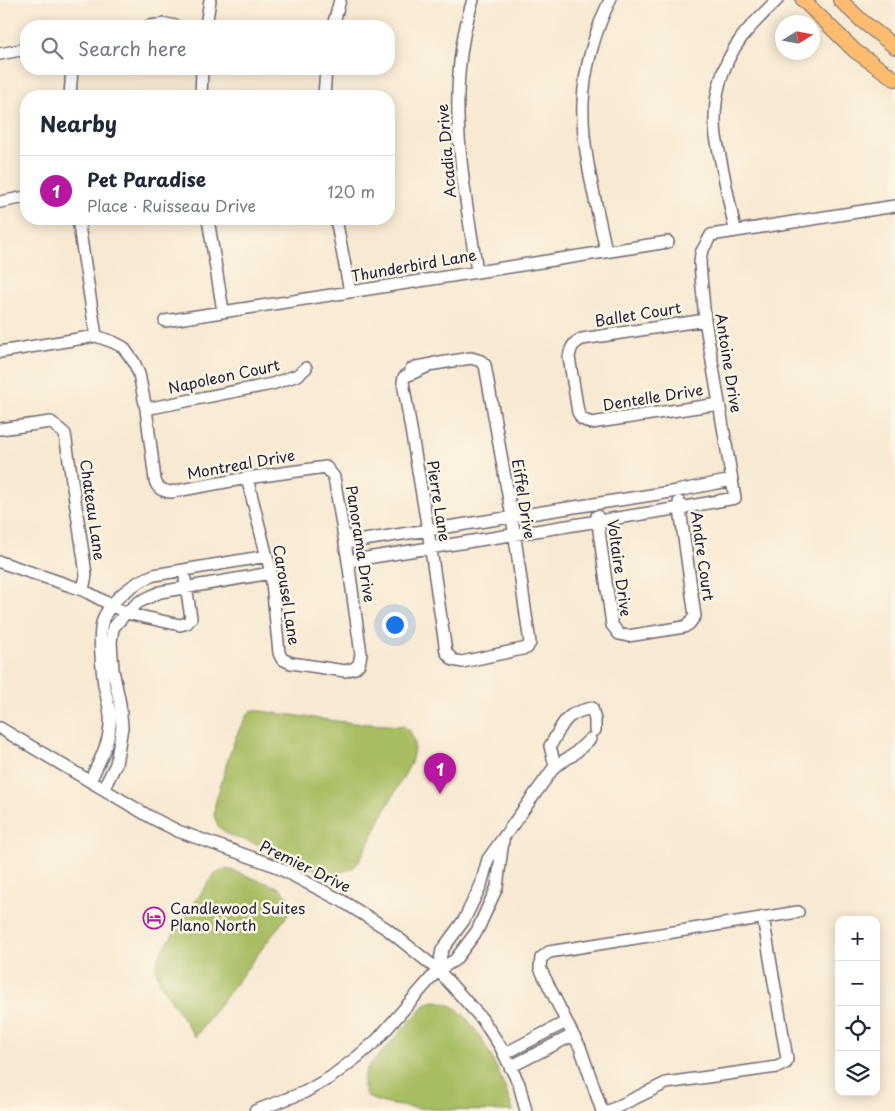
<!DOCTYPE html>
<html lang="en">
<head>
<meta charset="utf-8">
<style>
  :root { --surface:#fff; --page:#f2f2f3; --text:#1f2937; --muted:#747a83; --line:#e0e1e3; --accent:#b5179e }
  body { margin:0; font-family:"Playpen Sans",sans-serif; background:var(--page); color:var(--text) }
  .controls { position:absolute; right:15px; bottom:15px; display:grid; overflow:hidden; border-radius:10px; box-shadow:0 2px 12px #0003 }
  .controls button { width:45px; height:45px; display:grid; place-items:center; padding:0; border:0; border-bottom:1px solid var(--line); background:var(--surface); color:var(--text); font:25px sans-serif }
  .compass { position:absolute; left:775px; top:15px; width:45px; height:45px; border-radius:50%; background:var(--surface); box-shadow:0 2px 12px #0003; rotate:79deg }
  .you { position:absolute; left:394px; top:624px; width:18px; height:18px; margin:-12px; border:4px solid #fff; border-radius:50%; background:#1a73e8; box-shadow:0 0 0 8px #1a73e833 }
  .badge { display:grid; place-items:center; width:32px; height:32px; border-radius:50%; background:var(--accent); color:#fff; font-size:16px; font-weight:700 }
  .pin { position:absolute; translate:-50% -41px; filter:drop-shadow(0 1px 2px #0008) }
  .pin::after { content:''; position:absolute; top:26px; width:18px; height:15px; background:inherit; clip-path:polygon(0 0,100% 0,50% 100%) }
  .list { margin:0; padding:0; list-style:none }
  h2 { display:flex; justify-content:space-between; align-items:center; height:65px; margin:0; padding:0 20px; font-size:21px }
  h2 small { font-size:16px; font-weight:400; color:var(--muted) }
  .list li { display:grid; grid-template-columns:32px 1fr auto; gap:15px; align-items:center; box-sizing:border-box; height:70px; padding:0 20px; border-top:1px solid var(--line) }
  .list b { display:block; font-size:19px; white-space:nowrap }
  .list p { margin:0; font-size:16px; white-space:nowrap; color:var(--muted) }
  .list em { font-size:16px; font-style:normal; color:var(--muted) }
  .icon { flex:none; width:28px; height:28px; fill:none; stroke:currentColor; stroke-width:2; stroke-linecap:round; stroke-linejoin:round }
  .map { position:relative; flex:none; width:895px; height:1111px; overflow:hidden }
  .search { position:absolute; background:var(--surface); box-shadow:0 2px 12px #0003; left:20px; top:20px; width:375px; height:55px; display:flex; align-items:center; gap:12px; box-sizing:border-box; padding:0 18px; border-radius:20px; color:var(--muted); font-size:19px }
  .panel { position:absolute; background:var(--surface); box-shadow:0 2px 12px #0003; left:20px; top:90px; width:375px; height:135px; border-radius:20px }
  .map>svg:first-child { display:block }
  .green { fill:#a7bd62; stroke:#64704e }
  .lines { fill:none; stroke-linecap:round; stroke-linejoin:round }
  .minor-casing { stroke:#6d6870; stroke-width:14 }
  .major-casing { stroke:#6d6870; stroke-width:16 }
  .minor { stroke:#fff; stroke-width:11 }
  .major { stroke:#fdbc70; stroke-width:14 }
  .labels { text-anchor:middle; stroke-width:5; stroke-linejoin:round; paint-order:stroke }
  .street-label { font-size:15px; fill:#22223b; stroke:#fcf5e5 }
  .poi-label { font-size:15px; fill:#22223b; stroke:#fcf5e5; text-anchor:start }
</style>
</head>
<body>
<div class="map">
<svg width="895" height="1111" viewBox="0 0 895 1111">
  <rect width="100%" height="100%" fill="#fcf5e5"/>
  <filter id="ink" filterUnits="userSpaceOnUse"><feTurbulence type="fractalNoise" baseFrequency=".02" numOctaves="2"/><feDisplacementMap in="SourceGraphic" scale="10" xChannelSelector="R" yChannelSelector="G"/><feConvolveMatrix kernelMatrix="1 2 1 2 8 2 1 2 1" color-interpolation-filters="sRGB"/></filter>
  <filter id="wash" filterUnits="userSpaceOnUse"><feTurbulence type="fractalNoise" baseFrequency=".0096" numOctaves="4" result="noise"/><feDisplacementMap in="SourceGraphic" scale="20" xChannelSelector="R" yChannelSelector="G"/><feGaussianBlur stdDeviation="1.12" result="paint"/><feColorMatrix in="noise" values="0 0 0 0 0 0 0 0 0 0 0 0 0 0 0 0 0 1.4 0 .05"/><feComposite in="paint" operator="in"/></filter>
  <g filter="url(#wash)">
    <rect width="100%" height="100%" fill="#f8e9d2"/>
    <!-- green -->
    <path class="green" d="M252,710L353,723L403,726L410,731L414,740V749L411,763L385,810L360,860L353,868L333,875L322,873L274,849L228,835L218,826L214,816L215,804C223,779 234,727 252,710Z
      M228,869L280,888C288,895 290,901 290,912L195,1037L160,983L156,969L159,955L212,877L220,871Z
      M435,1001C443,1002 450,1004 457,1009C483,1031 503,1079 513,1111C483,1111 388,1111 368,1097C360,1088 363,1078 367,1068L427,1003Z"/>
  </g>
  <g filter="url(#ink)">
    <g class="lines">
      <!-- minor casing -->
      <g class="minor-casing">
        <path id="minor" d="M473,0C444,89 463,181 477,271
          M149,26L166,24L176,26
          M206,26L210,0
          M333,26L340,0
          M0,54L26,49
          M70,96L72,69
          M201,96L202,69
          M324,96L326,69
          M0,202L26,197
          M78,219L96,336
          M208,219L223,311
          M336,219L350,292
          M735,230L716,137C712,102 720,66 742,37C752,24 765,12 777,0
          M606,251C597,206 581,149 583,103C584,69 595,31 610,0
          M705,320L582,339C573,343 571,347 569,357L578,412L582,419L591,423L718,404
          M165,321L668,242
          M0,352L96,336L113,342L123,347L134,362L139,374L146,409L155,480C157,489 163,491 171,492L247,478L326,467L334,477L348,561L361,654L359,664L355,668L345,671L291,663L282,659L279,653L271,573L247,478
          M435,363L404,377L403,382L428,530L446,652L453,660L462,662L527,648L530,643L512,517L485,365L481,361L471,358L416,367L411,369L435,363
          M146,409L272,384L298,375L306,368
          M0,429L51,422L65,434L84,560L86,575L83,590
          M597,516L612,625L619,634L628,636L684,627L689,624L695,616L679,502
          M345,543L677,491L732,480
          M348,561L680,508L735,498L705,320L700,264L701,253L711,235L895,206
          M0,562L83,590L126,613L180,625L187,623L191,618L185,579
          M0,728L152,818L178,831L273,865L342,901L387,929L438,970L482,1019L500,1046L519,1084L526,1111
          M555,766L550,746C564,724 562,714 592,708L595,720V730
          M90,781C100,760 112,739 110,715C109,705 106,695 104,685C102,669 98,639 102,623C107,602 134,582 154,575L267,556
          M104,788L116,764L122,727L120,704L113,670L111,642L113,628L126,613L139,602L160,592L271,573
          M438,970L442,950L464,920L481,885L488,859L555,766L573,755L590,739
          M504,1054L566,1022
          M510,1067L573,1035
          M255,1111L305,1092L331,1077L356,1058L377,1040L438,970L455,960L477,931L497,887L503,840
          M602,1111L580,1047L573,1035L540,968L541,958L549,952L798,912
          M609,1111L666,1083L777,1067L786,1063L787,1059L763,917"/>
      </g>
      <!-- major casing -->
      <g class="major-casing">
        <path id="major" d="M803,0L855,51L895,79
          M840,0L862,21L895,47"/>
      </g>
      <!-- minor -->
      <use href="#minor" class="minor"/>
      <!-- major -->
      <use href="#major" class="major"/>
    </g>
  </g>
  <!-- icons -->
  <defs>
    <g id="hotel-ring" transform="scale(1.125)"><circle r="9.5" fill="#fcf5e5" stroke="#b5179e" stroke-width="1.5"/><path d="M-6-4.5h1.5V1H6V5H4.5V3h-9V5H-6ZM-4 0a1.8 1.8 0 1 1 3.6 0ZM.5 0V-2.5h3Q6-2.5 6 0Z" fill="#b5179e"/></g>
  </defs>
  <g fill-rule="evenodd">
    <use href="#hotel-ring" x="154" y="918"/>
  </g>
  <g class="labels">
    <!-- street labels -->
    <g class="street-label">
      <text transform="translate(447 151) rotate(-95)" y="5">Acadia Drive</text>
      <text transform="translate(414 266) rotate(-10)" y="5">Thunderbird Lane</text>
      <text transform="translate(638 315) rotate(-9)" y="5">Ballet Court</text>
      <text transform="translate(728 363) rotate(81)" y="5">Antoine Drive</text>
      <text transform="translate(224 377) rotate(-12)" y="5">Napoleon Court</text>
      <text transform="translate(653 398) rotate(-9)" y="5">Dentelle Drive</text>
      <text transform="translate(241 465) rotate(-10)" y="5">Montreal Drive</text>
      <text transform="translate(523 499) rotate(81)" y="5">Eiffel Drive</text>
      <text transform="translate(438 501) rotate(81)" y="5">Pierre Lane</text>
      <text transform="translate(92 510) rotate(82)" y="5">Chateau Lane</text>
      <text transform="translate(360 544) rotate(81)" y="5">Panorama Drive</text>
      <text transform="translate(702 556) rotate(82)" y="5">Andre Court</text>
      <text transform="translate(619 568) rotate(82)" y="5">Voltaire Drive</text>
      <text transform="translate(286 595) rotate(81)" y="5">Carousel Lane</text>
      <text transform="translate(305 867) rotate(26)" y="5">Premier Drive</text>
    </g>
    <!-- poi labels -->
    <g class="poi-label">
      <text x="170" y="914">Candlewood Suites<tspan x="170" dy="17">Plano North</tspan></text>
    </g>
  </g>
</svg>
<div class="controls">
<button>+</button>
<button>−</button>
<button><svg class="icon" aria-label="locate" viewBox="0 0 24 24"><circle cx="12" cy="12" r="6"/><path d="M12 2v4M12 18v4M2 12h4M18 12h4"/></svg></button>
<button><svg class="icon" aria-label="layers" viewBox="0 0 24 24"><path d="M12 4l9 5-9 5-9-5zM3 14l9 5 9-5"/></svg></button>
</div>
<svg class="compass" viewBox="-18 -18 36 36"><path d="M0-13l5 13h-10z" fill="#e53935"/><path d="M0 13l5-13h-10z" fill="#747a83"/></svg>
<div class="you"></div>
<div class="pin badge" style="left:440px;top:794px">1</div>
<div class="search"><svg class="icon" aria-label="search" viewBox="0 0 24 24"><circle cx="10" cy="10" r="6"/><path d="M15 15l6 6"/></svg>Search here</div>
<section class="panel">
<h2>Nearby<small></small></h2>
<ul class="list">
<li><span class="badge">1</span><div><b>Pet Paradise</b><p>Place · Ruisseau Drive</p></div><em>120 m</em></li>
</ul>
</section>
</div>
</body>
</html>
